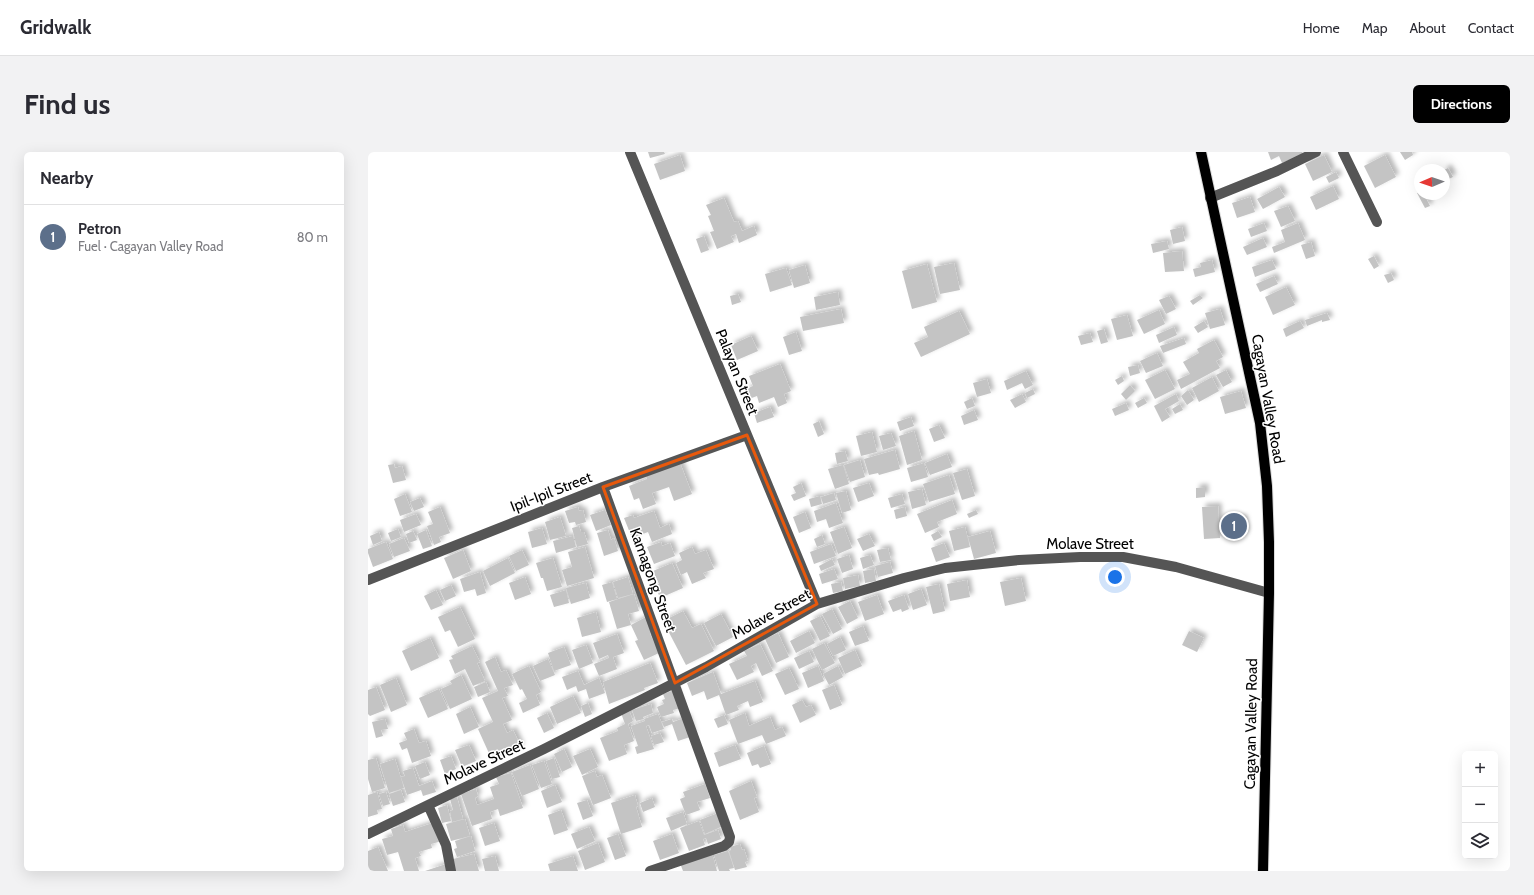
<!DOCTYPE html>
<html lang="en">
<head>
<meta charset="utf-8">
<style>
  :root { --surface:#fff; --page:#f2f2f3; --text:#2b2b33; --muted:#7c7c81; --line:#e1e1e2; --accent:#000 }
  body { margin:0; font-family:Cabin,sans-serif; background:var(--page); color:var(--text) }
  .controls { position:absolute; right:12px; bottom:12px; display:grid; overflow:hidden; border-radius:6px; box-shadow:0 4px 16px #0002 }
  .controls button { width:36px; height:36px; display:grid; place-items:center; padding:0; border:0; border-bottom:1px solid var(--line); background:var(--surface); color:var(--text); font:20px sans-serif }
  .compass { position:absolute; left:1046px; top:12px; width:36px; height:36px; border-radius:50%; background:var(--surface); box-shadow:0 4px 16px #0002; rotate:268deg }
  .you { position:absolute; left:747px; top:425px; width:14px; height:14px; margin:-10px; border:3px solid #fff; border-radius:50%; background:#1a73e8; box-shadow:0 0 0 6px #1a73e833 }
  .badge { display:grid; place-items:center; width:26px; height:26px; border-radius:50%; background:var(--accent); color:#fff; font-size:13px; font-weight:700 }
  .pin { position:absolute; translate:-50% -50%; border:2px solid #fff; box-shadow:0 1px 4px #0006 }
  .list { margin:0; padding:0; list-style:none }
  h2 { display:flex; justify-content:space-between; align-items:center; height:52px; margin:0; padding:0 16px; font-size:17px }
  h2 small { font-size:13px; font-weight:400; color:var(--muted) }
  .list li { display:grid; grid-template-columns:26px 1fr auto; gap:12px; align-items:center; box-sizing:border-box; height:64px; padding:0 16px; border-top:1px solid var(--line) }
  .list b { display:block; font-size:15px; white-space:nowrap }
  .list p { margin:0; font-size:13px; white-space:nowrap; color:var(--muted) }
  .list em { font-size:13px; font-style:normal; color:var(--muted) }
  .icon { flex:none; width:22px; height:22px; fill:none; stroke:currentColor; stroke-width:2; stroke-linecap:round; stroke-linejoin:round }
  .map { position:relative; flex:none; width:1142px; height:719px; overflow:hidden; border-radius:6px }
  header { display:flex; align-items:center; gap:24px; box-sizing:border-box; height:56px; padding:0 20px; background:var(--surface); border-bottom:1px solid var(--line) }
  header strong { font-size:19px }
  nav { display:flex; gap:22px; margin-inline-start:auto; font-size:14px }
  .intro { display:flex; align-items:center; justify-content:space-between; box-sizing:border-box; height:96px; padding:0 24px }
  h1 { margin:0; font-size:28px }
  .button { padding:10px 18px; border-radius:6px; background:var(--accent); color:#fff; font-size:14px; font-weight:700 }
  main { display:flex; gap:24px; padding:0 24px }
  aside { flex:1; background:var(--surface); border-radius:6px; box-shadow:0 4px 16px #0002 }
  .map>svg:first-child { display:block }
  .building { fill:#c4c4c4; filter:url(#shadow) }
  .lines { fill:none; stroke-linecap:round; stroke-linejoin:round }
  .major-casing { stroke:#dbdbdb; stroke-width:12 }
  .minor { stroke:#555; stroke-width:10 }
  .major { stroke:#000; stroke-width:10 }
  .marked { fill:none; stroke:#e8590c; stroke-width:3; stroke-linejoin:round }
  .labels { text-anchor:middle; stroke-width:3; stroke-linejoin:round; paint-order:stroke }
  .street-label { font-size:15px; fill:#000; stroke:#fff }
</style>
</head>
<body>
<header>
<strong>Gridwalk</strong>
<nav><a>Home</a><a>Map</a><a>About</a><a>Contact</a></nav>
</header>
<div class="intro"><h1>Find us</h1><a class="button">Directions</a></div>
<main>
<aside>
<h2>Nearby<small></small></h2>
<ul class="list">
<li><span class="badge" style="background:#5c6f8a">1</span><div><b>Petron</b><p>Fuel · Cagayan Valley Road</p></div><em>80 m</em></li>
</ul>
</aside>
<div class="map">
<svg width="1142" height="719" viewBox="0 0 1142 719">
  <defs>
    <filter id="shadow"><feDropShadow dx="3.5" dy="-3.5" stdDeviation="2" flood-color="#0004"/></filter>
  </defs>
  <rect width="100%" height="100%" fill="#fff"/>
  <!-- building -->
  <path class="building" d="M280,0H296L297,2L282,6Z
    M900,0H934L935,2L914,11L911,4L903,8Z
    M1032,0H1044L1045,3L1037,8Z
    M312,3L317,19L292,28L286,12Z
    M956,3L964,20L945,29L937,12Z
    M1017,3L1028,25L1007,36L996,14Z
    M1080,16L1085,25L1076,29V18Z
    M968,20L971,26L961,31L958,25Z
    M965,34L971,47L948,58L942,45Z
    M911,35L917,45L895,57L889,47Z
    M1052,40V42H1056L1062,54L1057,56L1049,41Z
    M882,45L887,60L869,66L864,51Z
    M356,46L366,70L370,69L374,79L386,74L389,83L371,91L368,82L363,84L366,90L349,97L342,80L346,79L340,64L343,63L338,53Z
    M920,54L927,69L913,75L906,59Z
    M896,71L899,79L883,85L880,77Z
    M930,71L937,88L906,101L904,95L917,90L913,78Z
    M814,75L817,89L805,92L802,78Z
    M336,84L341,98L333,101L328,87Z
    M895,86L899,95L879,103L875,95Z
    M799,89L801,97L785,101L783,92Z
    M943,90L947,104L938,107L933,93Z
    M814,99L816,119L797,120L795,101Z
    M1006,104L1011,114L1006,117L1000,107Z
    M844,108L847,120L827,125L825,117L833,115L832,111Z
    M904,108L908,117L887,125L884,115Z
    M586,111L592,138L572,142L566,115Z
    M559,112L569,150L544,157L534,119Z
    M437,113L442,131L426,136L421,118Z
    M418,116L424,133L402,140L397,122Z
    M1023,121L1026,128L1020,131L1016,123Z
    M906,124L910,132L892,140L888,132Z
    M918,135L927,153L905,163L897,145Z
    M470,140L472,153L448,158L446,145Z
    M370,142L373,150L364,153L362,144Z
    M832,143L835,146L825,153L822,149Z
    M801,144L808,157L798,162L791,148Z
    M473,157L476,171L435,179L432,165Z
    M852,157L857,173L842,177L837,161Z
    M791,158L797,172L776,182L769,168Z
    M591,159L602,182L553,205L546,191L560,185L556,175Z
    M959,161L962,168L954,170V168L939,174L937,168Z
    M759,163L765,184L749,188L743,167Z
    M836,169L840,175L830,181L826,175Z
    M932,169L936,176L918,185L915,177Z
    M806,175L809,183L791,191L788,183Z
    M736,177L740,190L733,192L729,179Z
    M428,180L434,199L421,203L415,185Z
    M722,181L725,190L713,193L710,184Z
    M383,184L390,199L369,208L363,193Z
    M816,186L818,192L795,201L792,194Z
    M846,188L855,205L848,209L852,216L813,237L809,228L822,222L815,210L831,201L829,197Z
    M789,201L795,214L778,221L772,209Z
    M412,212L423,239L416,242L419,251L410,255L406,245L391,251L389,244L381,247L378,237L385,234L381,224Z
    M770,213L772,221L762,224L760,215Z
    M797,218L807,237L787,247L777,228Z
    M858,218L864,230L855,235L848,223Z
    M658,219L665,233L657,237L654,231L639,238L636,229Z
    M754,224L756,229L750,233L747,228Z
    M844,225L851,239L831,250L824,236Z
    M619,227L623,241L609,245L605,231Z
    M762,233L767,239L758,248L753,242Z
    M665,237L667,242L659,246L657,241Z
    M820,238L826,248L819,253L813,244Z
    M873,239L878,256L857,262L852,245Z
    M654,242L658,250L647,256L642,248Z
    M808,242L811,249L797,257L802,265L794,270L786,254Z
    M604,246L607,254L599,257L596,250Z
    M776,246L779,251L770,256L767,251Z
    M758,251L761,258L747,264L744,257Z
    M812,252L815,258L807,262L804,257Z
    M402,255L406,265L389,271L386,261Z
    M606,258L610,268L596,273L593,264Z
    M543,265L546,274L532,279L529,270Z
    M451,269L456,282L450,285L445,272Z
    M571,273L577,286L566,290L561,277Z
    M546,279L554,308L539,313L531,284Z
    M504,280L509,300L493,304L488,284Z
    M523,281L528,294L515,298L511,284Z
    M527,298L532,317L511,323L510,321L501,323L496,307Z
    M477,299L480,309L469,312L467,301Z
    M579,302L584,315L562,323L557,311Z
    M492,308L497,325L482,330L476,313Z
    M312,311L324,342L306,349L301,335L284,341L288,352L275,357L271,346L266,348L261,334L279,327L278,324Z
    M556,311L560,325L543,330L539,316Z
    M26,312L27,316L34,314L38,328L25,331L20,313Z
    M475,313L481,332L467,337L460,317Z
    M599,317L607,344L594,348L585,321Z
    M581,323L587,342L561,350L555,332Z
    M433,331L438,344L426,349L423,343L428,341L425,335Z
    M501,331L506,344L490,350L485,336Z
    M837,335V345L828,346V336Z
    M554,337L558,353L544,357L540,340Z
    M478,339L483,358L474,361L468,341Z
    M466,341L468,348L455,352L453,345Z
    M37,342L44,360L32,364L26,347Z
    M534,342L537,352L523,356L520,346Z
    M452,344L454,352L443,355L441,347Z
    M52,346L56,355L46,359L42,350Z
    M584,348L589,362L569,370L571,375L557,381L549,362Z
    M468,351L475,371L461,376L458,367L449,370L446,359Z
    M850,354L852,386L836,387L834,355Z
    M72,355L82,381L71,385L73,390L66,393L59,374L65,372L60,360Z
    M210,355L211,359L215,358L218,370L208,373L207,370L201,371L197,359Z
    M537,355L539,364L528,367L526,358Z
    M237,358L243,373L228,379L222,363Z
    M608,358L610,362L601,366L599,362Z
    M286,359L292,376L301,372L304,382L284,390L280,380L264,386L256,366L265,363L266,366Z
    M437,360L443,376L431,381L425,365Z
    M48,362L53,373L36,380L32,368Z
    M192,365L198,384L182,388L177,370Z
    M876,366L877,382L857,383L856,367Z
    M211,374L213,380H216L220,392L209,395L204,376Z
    M476,375L484,396L470,402L462,380Z
    M597,375L602,395L586,399L581,379Z
    M174,376L179,392L164,396L160,380Z
    M30,377L33,385L23,389L20,381Z
    M58,378L64,394L55,397L49,382Z
    M240,378L243,388L246,386L250,399L236,404L229,381Z
    M45,379L49,388L41,391L38,382Z
    M570,379L574,385L566,389L563,383Z
    M622,379L628,401L606,407L600,385Z
    M11,380L14,389L5,393L2,384Z
    M501,382L507,394L495,399L489,387Z
    M454,383L457,392L449,395L446,387Z
    M205,384L208,395L188,401L185,389Z
    M36,386L42,399L26,405L21,392Z
    M18,390L25,407L5,415L0,401V397Z
    M293,390L294,394L302,391L307,404L286,412L279,395Z
    M576,391L582,405L568,410L563,396Z
    M463,392L468,404L446,412L442,400Z
    M217,395L226,426L199,434L194,418L204,415L200,400Z
    M324,395L327,402L338,398L346,417L335,421L338,426L324,432L319,420L313,423L308,411L314,408L311,401Z
    M520,396L523,408L512,410L509,398Z
    M95,398L103,419L85,427L76,406Z
    M154,398L161,413L148,419L141,404Z
    M481,403L485,417L474,421L469,407Z
    M502,403L506,413L495,417L492,406Z
    M140,406L147,421L122,434L115,419Z
    M185,406L194,435L179,439L175,426H173L168,411Z
    M464,407L467,413L453,419L451,414Z
    M522,410L525,421L510,425L507,414Z
    M304,411L315,436L292,446L287,433L291,432L285,419Z
    M466,417L470,427L454,432L451,422Z
    M506,417L508,429L497,431L495,419Z
    M112,420L118,441L109,444L107,437L96,440L92,427Z
    M490,423L492,434L477,437L475,426Z
    M157,425L163,442L147,448L141,431Z
    M260,425L265,442L250,446L245,430Z
    M653,426L658,449L637,454L632,430Z
    M599,428L602,445L582,449L579,432Z
    M244,430L249,447L239,450L234,433Z
    M473,430L475,439L465,441L463,432Z
    M218,431L222,446L203,452L198,436Z
    M571,432L577,459L565,462L558,435Z
    M83,433L88,444L77,449L72,438Z
    M553,437L559,453L545,458L540,442Z
    M68,438L75,453L63,458L56,444Z
    M198,438L201,451L186,455L182,443Z
    M266,442L271,459L260,462L263,473L249,477L241,450Z
    M509,443L516,462L497,469L490,450Z
    M536,443L541,457L534,460L533,457L525,460L520,449Z
    M482,449L490,466L479,472L470,455Z
    M92,455L107,487L90,495L82,478L77,480L70,465Z
    M464,457L474,477L465,482L454,462Z
    M315,459L324,476L333,472L346,499L318,513L295,469Z
    M228,460L233,480L214,485L209,466Z
    M353,462L365,485L348,494L336,471Z
    M452,464L462,484L452,489L442,469Z
    M278,465L285,480L282,482L291,501L276,508L267,489L270,488L263,473Z
    M495,474L501,489L487,494L481,480Z
    M441,479L447,491L428,501L422,489Z
    M821,479L836,486L829,500L814,493Z
    M410,481L421,505L408,511L397,487Z
    M249,482L256,501L245,505L249,517L231,524L226,512L241,506L240,503L231,507L225,491Z
    M472,485L478,498L465,504L459,492Z
    M62,486L71,506L43,519L34,499Z
    M456,491L467,511L454,518L444,497Z
    M392,492L405,519L394,524L388,511L383,514L386,520L369,528L361,512L379,504L376,499Z
    M218,493L225,511L211,517L204,498Z
    M104,494L112,510L109,511L117,529L105,534L97,517L87,522L81,508L85,507L83,504Z
    M196,495L203,513L186,519L180,501Z
    M487,498L494,514L477,522L470,506Z
    M441,499L446,510L431,517L426,506Z
    M127,505L133,520L138,518L145,533L136,536L140,544L134,546L144,568L135,572L139,581L145,578L153,595L124,608L110,577L125,570L114,546L130,539L117,510Z
    M180,507L187,523L172,529L165,514Z
    M282,511L290,531L276,536L277,538L241,552L235,530Z
    M161,514L173,540L168,543L172,553L155,561L151,551L159,547L154,537L152,538L144,522Z
    M450,514L456,529L440,536L434,521Z
    M470,514L475,525L461,533L455,522Z
    M421,516L431,537L417,543L407,522Z
    M210,519L216,533L231,526L237,541L221,547L218,537L210,540L208,534L199,538L194,525Z
    M345,520L353,542L387,529L395,550L382,555L380,549L369,554L371,558L358,563L351,543L339,548L336,539L324,544L319,531Z
    M93,523L104,547L82,557L73,537L84,532L82,529Z
    M28,526L39,553L23,560L12,533Z
    M118,530L122,540L110,545L106,535Z
    M466,533L474,553L462,558L454,538Z
    M8,535L17,558L2,564L0,562V538Z
    M71,537L80,557L60,566L51,546Z
    M307,538L313,556L305,558L306,561L293,565L289,555L296,552L294,548L297,547L295,542Z
    M205,544L213,561L189,572L182,555Z
    M434,548L438,555L443,553L448,563L432,571L424,553Z
    M220,551L224,562L217,565L213,554Z
    M283,552L285,561L275,565L276,567L268,569L264,558Z
    M102,555L111,575L96,582L88,562Z
    M261,558L265,569L260,572L266,589L256,593L259,602L241,609L232,586L250,579L249,576L257,572L253,561Z
    M179,561L186,576L176,581L169,566Z
    M377,561L381,574L402,565L407,578L414,575L418,584L398,592L394,583L370,592L361,568Z
    M290,562L296,577L284,581L281,573L278,574L286,597L269,602L267,595L270,594L263,574L277,569L276,567Z
    M356,563L360,572L350,576L346,567Z
    M319,565L325,584L310,589L304,572L296,575L294,570L304,567L305,570Z
    M17,567L20,577L13,578L15,584L8,586L4,570Z
    M46,577L51,591L58,589L63,604L44,611L39,596L34,598L31,591L39,588L36,581Z
    M292,581L296,590L286,593L283,584Z
    M101,593L108,609L94,615L87,598Z
    M367,593L373,607L351,615L346,601Z
    M396,594L403,612L392,616L390,612L384,614L379,601Z
    M196,597L204,615L194,620L186,602Z
    M222,597L230,615L214,623L205,604Z
    M83,604L88,617L77,622L72,608Z
    M8,606L17,636L4,640L0,627V608Z
    M186,606L192,625L184,627L178,609Z
    M27,607L36,636L21,641L12,612Z
    M176,609L184,632L173,636L164,613Z
    M57,610L62,623L52,627L47,614Z
    M162,613L171,637L154,644L144,620Z
    M45,616L51,634L64,629L68,640L55,644L53,638L39,643L33,625L37,624L35,619Z
    M227,619L229,625L234,623L243,646L225,653L214,624Z
    M143,621L155,656L132,664L130,657L122,660L124,667L104,674L93,642L108,637L110,644L107,646L109,653L126,647L122,635L131,632L128,625Z
    M383,629L389,645L386,646L391,660L372,668L361,639Z
    M337,632L342,646L329,650L332,658L318,663L312,647L317,645L315,640Z
    M187,633L194,650L179,656L173,639Z
    M33,638L37,650L25,654L21,642Z
    M9,640L14,657L9,658L10,662L0,665V643Z
    M18,640L22,652L15,654L11,642Z
    M267,643L270,654L268,655L274,675L253,682L243,651Z
    M89,645L95,667L84,670L82,659L85,658L82,647Z
    M284,646L287,655L275,660L272,651Z
    M219,648L225,664L215,668L209,651Z
    M79,653L83,669L74,671L70,656Z
    M193,658L200,678L186,683L180,663Z
    M315,660L319,672L303,679L298,666Z
    M350,661L355,674L337,682L332,668Z
    M97,667L102,684L83,689L78,672Z
    M331,669L336,683L350,678L353,687L340,692L338,686L335,687L337,693L321,699L312,676Z
    M68,670L74,689L63,692L64,696L51,700L53,704L47,706L51,719H36L30,700L19,703L14,687L25,684L23,677L35,673L37,680Z
    M126,671L132,689L117,694L111,676Z
    M221,675L227,689L209,697L203,682Z
    M250,682L258,704L247,708L239,686Z
    M304,682L311,701L292,708L285,689Z
    M103,684L107,699L89,705L86,697L89,696L87,689Z
    M230,691L237,710L217,718L210,699Z
    M372,692L374,698L376,697L380,709L377,710L379,715L367,718L361,699L363,698L362,695Z
    M10,695L20,719H0V699Z
    M360,699L366,716L361,717L362,719H351L346,703Z
    M344,701L349,719H315L312,711Z
    M106,702L111,719H87L85,707Z
    M127,704L131,719H117L114,707Z
    M205,704L210,719H182L180,712Z
    M78,712L80,719H57Z"/>
  <g class="lines">
    <!-- major casing -->
    <g class="major-casing">
      <path id="major" d="M833,0L892,271L899,334L901,390V441L895,719"/>
    </g>
    <!-- minor -->
    <path class="minor" d="M262,0L449,452
      M975,0L1009,70
      M842,46L909,19L948,0
      M235,335L362,685L361,690L356,694L282,719
      M0,428L235,335L379,283
      M60,653L78,693L83,719
      M0,682L176,597L338,515L449,452L536,426L577,416L651,408L712,405H755L808,415L901,441"/>
    <!-- major -->
    <use href="#major" class="major"/>
  </g>
  <!-- marked area -->
  <path class="marked" d="M379,283L449,452L307,531L235,335Z"/>
  <g class="labels">
    <!-- street labels -->
    <g class="street-label">
      <text transform="translate(369 220) rotate(68)" y="5">Palayan Street</text>
      <text transform="translate(900 247) rotate(80)" y="5">Cagayan Valley Road</text>
      <text transform="translate(183 340) rotate(-21)" y="5">Ipil-Ipil Street</text>
      <text x="722" y="397">Molave Street</text>
      <text transform="translate(285 428) rotate(70)" y="5">Kamagong Street</text>
      <text transform="translate(403 462) rotate(-29)" y="5">Molave Street</text>
      <text transform="translate(883 572) rotate(-89)" y="5">Cagayan Valley Road</text>
      <text transform="translate(116 610) rotate(-25)" y="5">Molave Street</text>
    </g>
  </g>
</svg>
<div class="controls">
<button>+</button>
<button>−</button>
<button><svg class="icon" aria-label="layers" viewBox="0 0 24 24"><path d="M12 4l9 5-9 5-9-5zM3 14l9 5 9-5"/></svg></button>
</div>
<svg class="compass" viewBox="-18 -18 36 36"><path d="M0-13l5 13h-10z" fill="#e53935"/><path d="M0 13l5-13h-10z" fill="#7c7c81"/></svg>
<div class="you"></div>
<div class="pin badge" style="left:866px;top:374px;background:#5c6f8a">1</div>
</div>
</main>
</body>
</html>
